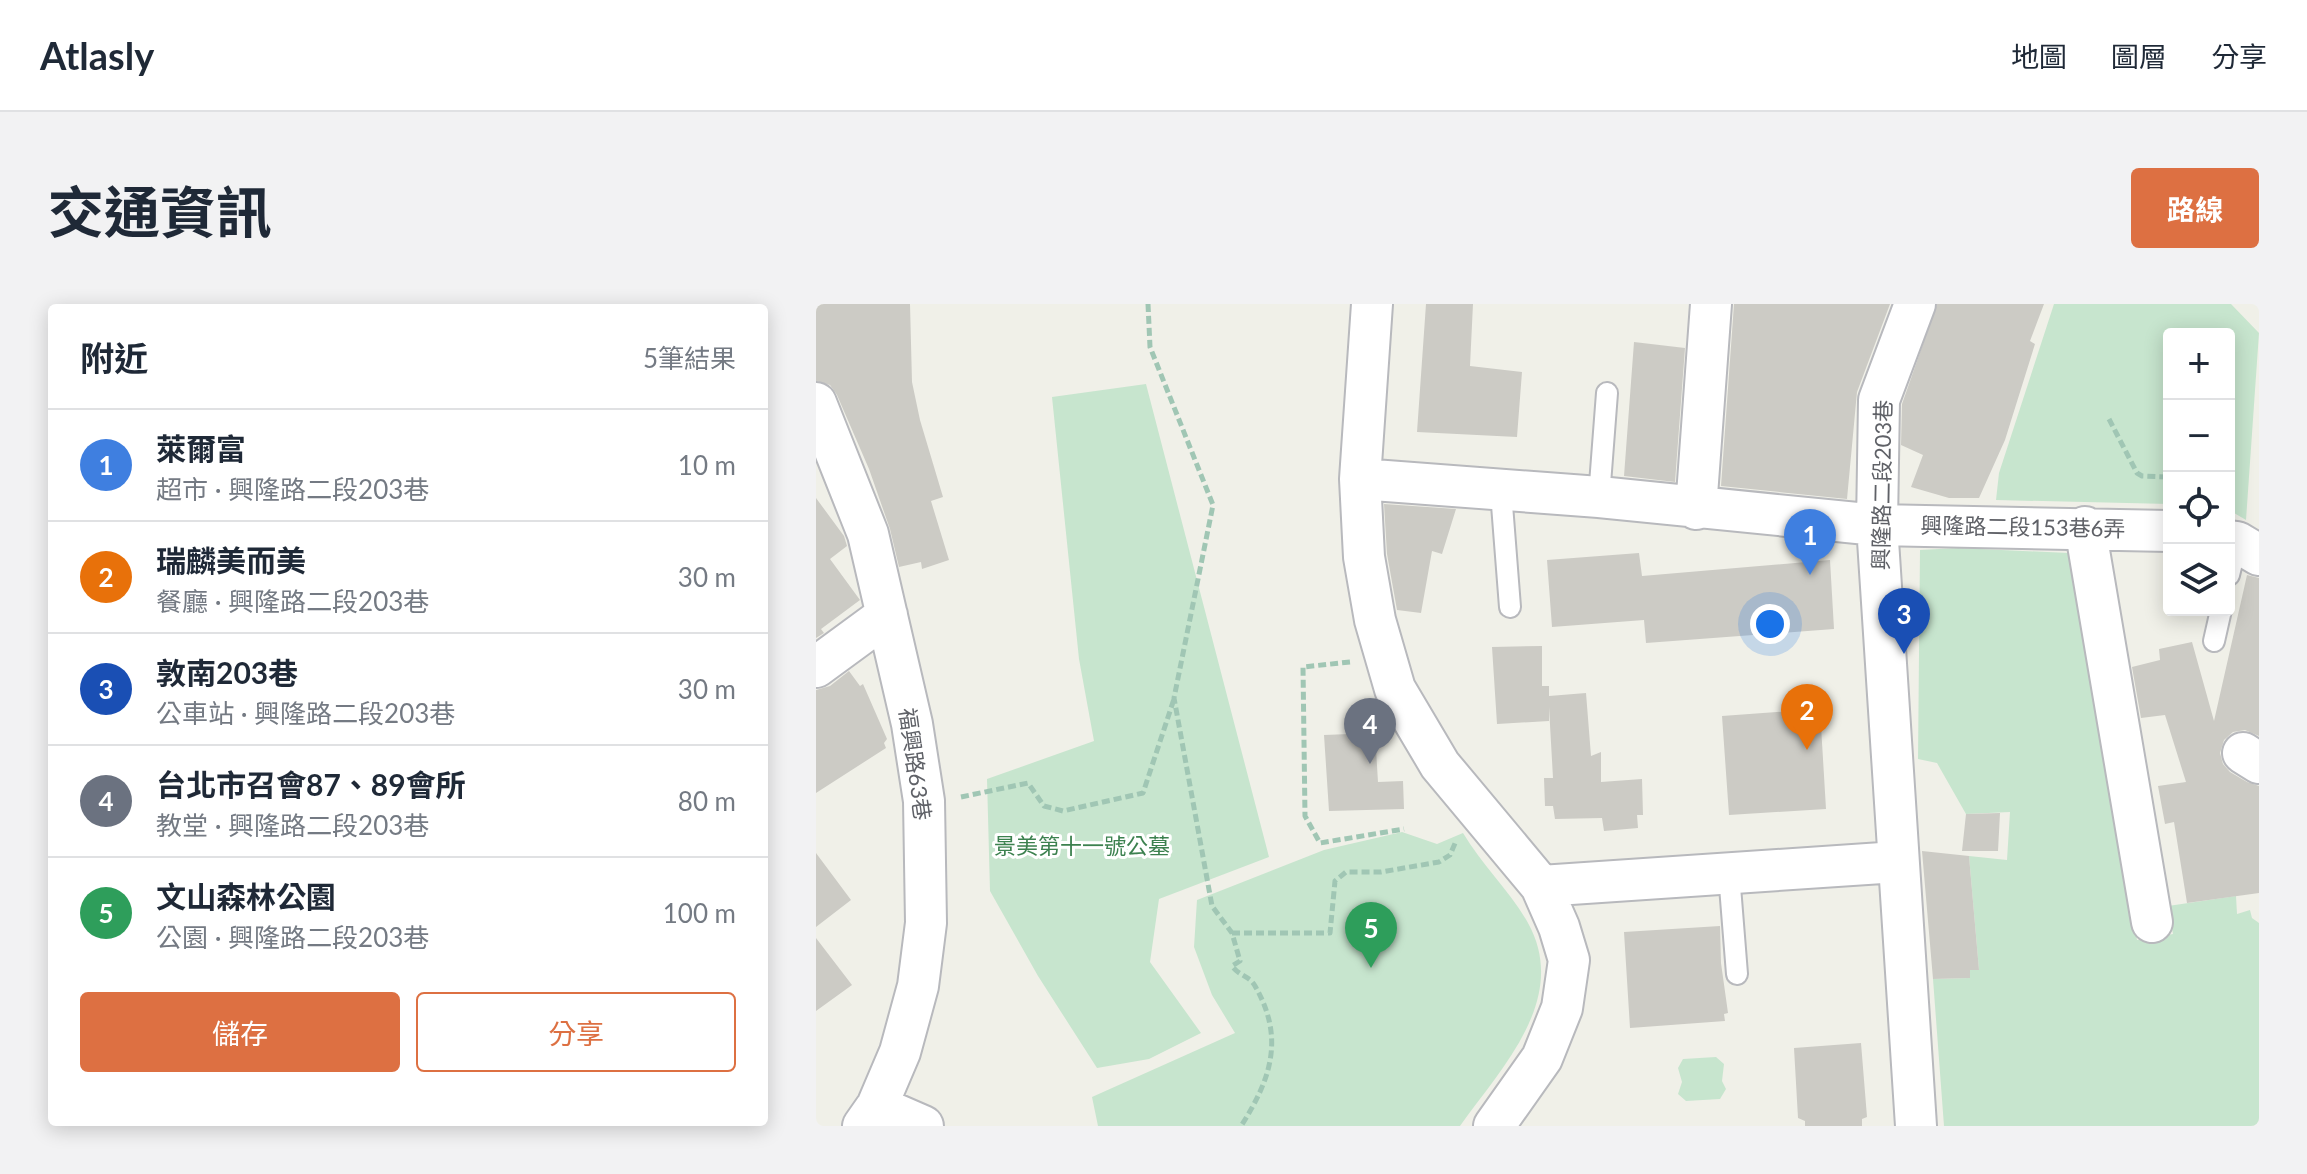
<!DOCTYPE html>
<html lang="zh-TW">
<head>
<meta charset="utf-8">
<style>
  :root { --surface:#fff; --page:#f2f2f3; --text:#1f2937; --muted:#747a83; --line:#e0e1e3; --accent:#dd7042 }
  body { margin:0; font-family:Lato,"Noto Sans TC",sans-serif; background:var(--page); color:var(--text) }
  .controls { position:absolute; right:24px; top:24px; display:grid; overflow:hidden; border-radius:8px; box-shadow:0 4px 20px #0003 }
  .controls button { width:72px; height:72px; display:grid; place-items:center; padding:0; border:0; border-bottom:2px solid var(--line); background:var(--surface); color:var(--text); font:40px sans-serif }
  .you { position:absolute; left:954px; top:320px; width:28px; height:28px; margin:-20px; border:6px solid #fff; border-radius:50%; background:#1a73e8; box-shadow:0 0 0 12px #1a73e833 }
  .badge { display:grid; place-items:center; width:52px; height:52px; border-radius:50%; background:var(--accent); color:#fff; font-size:26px; font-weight:700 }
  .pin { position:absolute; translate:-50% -66px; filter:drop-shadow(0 2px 4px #0008) }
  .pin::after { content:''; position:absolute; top:42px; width:28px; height:24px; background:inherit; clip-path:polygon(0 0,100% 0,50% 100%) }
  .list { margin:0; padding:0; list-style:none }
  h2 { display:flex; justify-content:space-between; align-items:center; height:104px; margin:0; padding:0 32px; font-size:34px }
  h2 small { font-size:26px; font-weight:400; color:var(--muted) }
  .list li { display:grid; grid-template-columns:52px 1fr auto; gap:24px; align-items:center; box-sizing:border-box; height:112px; padding:0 32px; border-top:2px solid var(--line) }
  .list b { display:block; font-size:30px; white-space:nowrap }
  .list p { margin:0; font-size:26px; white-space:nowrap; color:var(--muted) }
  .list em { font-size:26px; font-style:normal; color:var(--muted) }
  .actions { display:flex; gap:16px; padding:24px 32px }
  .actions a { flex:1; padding:18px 0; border:2px solid var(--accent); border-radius:8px; text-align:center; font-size:28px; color:var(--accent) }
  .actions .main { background:var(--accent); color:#fff }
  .icon { flex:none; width:44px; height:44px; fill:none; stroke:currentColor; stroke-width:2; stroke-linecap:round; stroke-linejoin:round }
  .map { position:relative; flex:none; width:1443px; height:822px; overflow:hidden; border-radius:8px }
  header { display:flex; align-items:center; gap:48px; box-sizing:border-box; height:112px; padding:0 40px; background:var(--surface); border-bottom:2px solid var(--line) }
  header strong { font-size:38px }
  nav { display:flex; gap:44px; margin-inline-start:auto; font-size:28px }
  .intro { display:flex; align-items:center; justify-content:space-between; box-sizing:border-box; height:192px; padding:0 48px }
  h1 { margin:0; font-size:56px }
  .button { padding:20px 36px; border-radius:8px; background:var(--accent); color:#fff; font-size:28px; font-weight:700 }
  main { display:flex; gap:48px; padding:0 48px }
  aside { flex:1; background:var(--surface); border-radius:8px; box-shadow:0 4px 20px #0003 }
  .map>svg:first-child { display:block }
  .green { fill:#c7e5ce }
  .building { fill:#cccbc5 }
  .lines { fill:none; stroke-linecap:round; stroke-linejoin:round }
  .lane-casing { stroke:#b8b9bd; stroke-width:24 }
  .street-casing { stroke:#b8b9bd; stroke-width:44 }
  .path { stroke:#a0c6b4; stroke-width:5; stroke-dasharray:8 4; stroke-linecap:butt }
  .lane { stroke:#fff; stroke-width:20 }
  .street { stroke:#fff; stroke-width:40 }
  .labels { text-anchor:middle; stroke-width:6; stroke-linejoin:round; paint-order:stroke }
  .street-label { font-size:22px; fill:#5f6167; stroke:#fff }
  .park-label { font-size:22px; fill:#3c814f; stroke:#fff }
</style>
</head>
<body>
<header>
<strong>Atlasly</strong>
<nav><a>地圖</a><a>圖層</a><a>分享</a></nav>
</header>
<div class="intro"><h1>交通資訊</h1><a class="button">路線</a></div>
<main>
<aside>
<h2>附近<small>5筆結果</small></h2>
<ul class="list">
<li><span class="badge" style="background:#3f7fe0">1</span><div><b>萊爾富</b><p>超市 · 興隆路二段203巷</p></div><em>10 m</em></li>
<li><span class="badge" style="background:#e8710a">2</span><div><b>瑞麟美而美</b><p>餐廳 · 興隆路二段203巷</p></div><em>30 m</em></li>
<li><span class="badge" style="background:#1a4fb4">3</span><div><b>敦南203巷</b><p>公車站 · 興隆路二段203巷</p></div><em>30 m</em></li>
<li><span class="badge" style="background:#6b7280">4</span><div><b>台北市召會87、89會所</b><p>教堂 · 興隆路二段203巷</p></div><em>80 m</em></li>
<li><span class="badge" style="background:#2e9e5b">5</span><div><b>文山森林公園</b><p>公園 · 興隆路二段203巷</p></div><em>100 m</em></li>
</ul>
<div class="actions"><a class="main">儲存</a><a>分享</a></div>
</aside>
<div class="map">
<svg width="1443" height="822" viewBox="0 0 1443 822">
  <rect width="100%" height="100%" fill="#f0f0e8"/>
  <!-- green -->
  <path class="green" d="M1238,0H1415L1443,29L1430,216L1413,206V30H1353V200L1180,196L1183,169Z
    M330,80L453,553L343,595L334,658L385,729L333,755L281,764L222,672L174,587L171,475L278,437L263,355L236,93Z
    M1142,244L1252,249L1262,252L1273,314L1321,636L1357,630L1352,602L1420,592L1421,610L1434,606L1436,614L1443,619V822H1128L1117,675L1154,674V666H1163L1153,552L1191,556L1194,508L1150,510L1121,459L1102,455L1104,246Z
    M586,528L621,540L647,529C666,561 694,587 712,619C754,695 685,764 644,822H282L276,793L419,729L396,691L378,643L381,596L508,546Z
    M900,753L908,760L906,777L910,785L904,795L870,797L862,790L866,778L862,764L867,755Z"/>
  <!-- building -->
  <path class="building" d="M0,0H94L96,78L104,116L127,193L115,197L133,256L106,265L105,258L83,263L74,225L53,165L21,91L14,81L0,77Z
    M610,0H657L654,62L706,68L701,133L601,128Z
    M918,0H1074L1041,88L1031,195L905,182Z
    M1121,0H1228L1214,37L1219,40L1189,136L1163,194H1133L1095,183L1107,151L1085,141L1086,100Z
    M818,38L869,44L859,178L808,172Z
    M0,194L28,232L31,242L14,255L44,296L5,325L8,329L0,334Z
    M568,200L640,205L626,250L616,247L605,309L581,306L571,250Z
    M823,249L826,272L1014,256L1018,325L830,339L828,316L736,323L731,256Z
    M1431,271L1443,274V432L1429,426L1417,428L1408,436L1404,449L1407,460L1414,468L1431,478L1443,482V589L1371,599L1358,518L1349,520L1342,482L1370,478L1349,411L1325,414L1316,363L1344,356L1343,345L1376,338L1398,417Z
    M726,342V382H733V392L770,389L775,452L785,448V478L826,475L827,511H821L822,524L788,527L786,514L739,515L737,502H729L728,474H737L733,403V417L681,420L676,343Z
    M33,367L44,382L47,380L71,435L68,439L70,444L0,489V386L14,382Z
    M1004,405L1010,505L913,511L906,412Z
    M559,429L562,478L587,477L588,505L513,507L508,431Z
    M1184,509L1182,547H1146L1150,510Z
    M1106,547L1153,552L1163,666H1154V674L1117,675Z
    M0,549L35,596L0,623Z
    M904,622L905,659L912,709L908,710L909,717L814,724L808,628Z
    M0,634L36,681L0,707Z
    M1045,739L1051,813L1046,815V822H989V817L982,814L978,744Z"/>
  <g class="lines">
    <!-- lane casing -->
    <g class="lane-casing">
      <path id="lane" d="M685,188L694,303
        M783,193L791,89
        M1413,271L1421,238
        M1398,337L1405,306
        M913,570L921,670"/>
    </g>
    <!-- street casing -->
    <g class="street-casing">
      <path id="street" d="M556,0L544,175L548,253L559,316L579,385L624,461L725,582L743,623L753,656L746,704L726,754L678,822
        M1099,0L1063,96L1061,221L1100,822
        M0,99L52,230L96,420L108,497L110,619L102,682L84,748L61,802L47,822
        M544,175L783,193L1061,221L1353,227
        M880,205L895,0
        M1269,223L1336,618
        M1413,237L1421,238L1443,251
        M0,363L71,311
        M1427,449L1443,459
        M725,582L1081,558
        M61,802L107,822"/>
    </g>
    <!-- path -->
    <path class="path" d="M332,0L334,43L397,201L358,394L396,602L416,629L424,657L416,662C423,672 434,672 439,682C469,734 455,775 425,822
      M1293,115L1321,169L1326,172L1353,173
      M534,358L487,363L489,512L504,539L588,525
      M145,493L212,479L228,502L247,507L327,489L358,395
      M416,629H514L519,577L530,568H565L623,558L634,551L640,537"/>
    <!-- lane -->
    <use href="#lane" class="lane"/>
    <!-- street -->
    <use href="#street" class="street"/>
  </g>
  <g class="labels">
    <!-- street labels -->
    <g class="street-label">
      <text transform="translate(1066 181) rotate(-89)" y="8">興隆路二段203巷</text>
      <text transform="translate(1207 223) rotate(1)" y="8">興隆路二段153巷6弄</text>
      <text transform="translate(99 460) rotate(82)" y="8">福興路63巷</text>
    </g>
    <!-- park labels -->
    <g class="park-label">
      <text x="266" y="550">景美第十一號公墓</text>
    </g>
  </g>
</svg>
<div class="controls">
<button>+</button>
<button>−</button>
<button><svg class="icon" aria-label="locate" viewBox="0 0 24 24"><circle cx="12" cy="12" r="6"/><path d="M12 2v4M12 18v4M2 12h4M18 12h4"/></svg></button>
<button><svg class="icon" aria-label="layers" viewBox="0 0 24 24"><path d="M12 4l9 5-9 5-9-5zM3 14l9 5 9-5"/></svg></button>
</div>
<div class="you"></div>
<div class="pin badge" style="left:994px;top:271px;background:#3f7fe0">1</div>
<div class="pin badge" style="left:991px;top:446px;background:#e8710a">2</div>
<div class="pin badge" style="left:1088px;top:350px;background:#1a4fb4">3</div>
<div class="pin badge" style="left:554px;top:460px;background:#6b7280">4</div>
<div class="pin badge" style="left:555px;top:664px;background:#2e9e5b">5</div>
</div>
</main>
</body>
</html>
